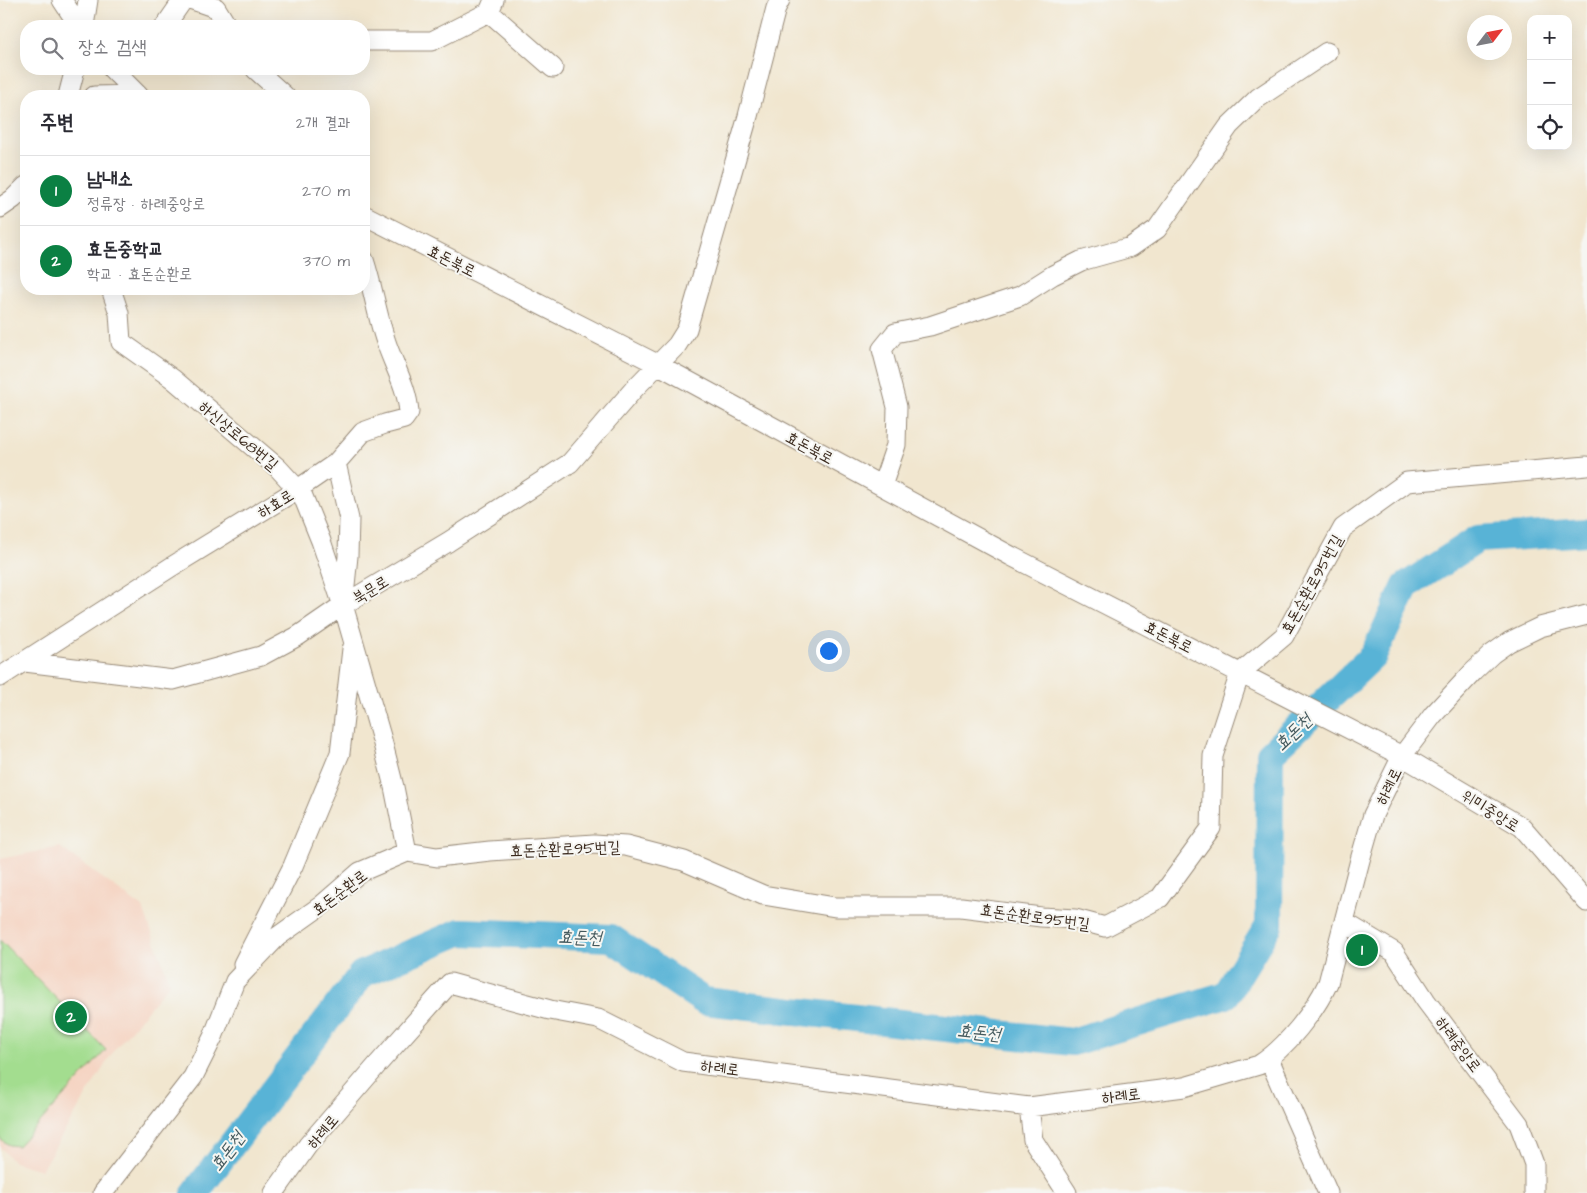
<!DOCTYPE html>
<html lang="ko">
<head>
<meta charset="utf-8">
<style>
  :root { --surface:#fff; --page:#f7f7f7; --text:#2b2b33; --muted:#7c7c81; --line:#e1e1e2; --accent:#0b8043 }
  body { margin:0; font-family:"Architects Daughter","Poor Story",sans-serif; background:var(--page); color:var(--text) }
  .controls { position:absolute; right:15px; top:15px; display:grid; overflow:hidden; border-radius:10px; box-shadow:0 5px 20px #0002 }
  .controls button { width:45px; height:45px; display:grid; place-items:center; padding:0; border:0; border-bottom:1px solid var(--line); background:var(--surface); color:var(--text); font:25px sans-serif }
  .compass { position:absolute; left:1467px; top:15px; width:45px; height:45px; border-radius:50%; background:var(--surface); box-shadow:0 5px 20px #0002; rotate:58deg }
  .you { position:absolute; left:828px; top:650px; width:18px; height:18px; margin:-12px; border:4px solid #fff; border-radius:50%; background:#1a73e8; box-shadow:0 0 0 8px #1a73e833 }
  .badge { display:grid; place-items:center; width:32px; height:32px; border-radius:50%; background:var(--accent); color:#fff; font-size:16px; font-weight:700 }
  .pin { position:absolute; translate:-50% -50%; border:2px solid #fff; box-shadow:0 1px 5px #0006 }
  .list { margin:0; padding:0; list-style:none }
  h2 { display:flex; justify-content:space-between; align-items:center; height:65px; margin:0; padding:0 20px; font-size:21px }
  h2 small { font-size:16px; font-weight:400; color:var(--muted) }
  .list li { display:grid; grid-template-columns:32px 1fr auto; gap:15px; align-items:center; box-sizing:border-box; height:70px; padding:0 20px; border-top:1px solid var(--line) }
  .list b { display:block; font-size:19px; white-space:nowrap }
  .list p { margin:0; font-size:16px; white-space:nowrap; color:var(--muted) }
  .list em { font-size:16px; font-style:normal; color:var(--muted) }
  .icon { flex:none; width:28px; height:28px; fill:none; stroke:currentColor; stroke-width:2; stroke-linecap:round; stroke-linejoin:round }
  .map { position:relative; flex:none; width:1587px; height:1193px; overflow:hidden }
  .search { position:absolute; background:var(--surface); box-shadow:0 5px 20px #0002; left:20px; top:20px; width:350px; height:55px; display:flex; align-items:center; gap:12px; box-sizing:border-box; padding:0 18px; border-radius:20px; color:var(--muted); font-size:19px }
  .panel { position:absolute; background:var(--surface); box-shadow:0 5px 20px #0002; left:20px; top:90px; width:350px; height:205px; border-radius:20px }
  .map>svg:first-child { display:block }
  .built { fill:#f5d3c1 }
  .green { fill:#a3dd8f; stroke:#6f8456 }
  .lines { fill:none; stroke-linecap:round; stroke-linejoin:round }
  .river { stroke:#58b3d6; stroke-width:28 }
  .minor-casing { stroke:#968876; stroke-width:21 }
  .minor { stroke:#fff; stroke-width:19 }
  .labels { text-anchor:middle; stroke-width:4; stroke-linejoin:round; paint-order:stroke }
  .street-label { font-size:16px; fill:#3b2a1e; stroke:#f6f6f2 }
  .water-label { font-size:18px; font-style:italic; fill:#455a5e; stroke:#f6f6f2 }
</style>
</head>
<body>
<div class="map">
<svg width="1587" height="1193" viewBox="0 0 1587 1193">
  <rect width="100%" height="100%" fill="#f6f6f2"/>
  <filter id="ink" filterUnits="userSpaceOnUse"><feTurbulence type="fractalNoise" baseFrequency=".02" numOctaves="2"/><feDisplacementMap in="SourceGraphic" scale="10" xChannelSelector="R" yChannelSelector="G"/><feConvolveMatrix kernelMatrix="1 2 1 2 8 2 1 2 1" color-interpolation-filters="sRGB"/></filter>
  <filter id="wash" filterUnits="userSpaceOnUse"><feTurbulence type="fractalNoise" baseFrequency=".0096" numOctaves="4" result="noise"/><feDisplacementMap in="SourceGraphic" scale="20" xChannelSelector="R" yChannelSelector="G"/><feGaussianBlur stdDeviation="1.12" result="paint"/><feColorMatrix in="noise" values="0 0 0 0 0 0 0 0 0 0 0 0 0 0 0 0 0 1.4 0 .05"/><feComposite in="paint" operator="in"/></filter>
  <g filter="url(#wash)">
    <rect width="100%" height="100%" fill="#f1e6cf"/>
    <!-- built -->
    <path class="built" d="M60,847L143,908L170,983L114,1050L41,1170L14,1162L0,1147V859Z"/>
    <!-- green -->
    <path class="green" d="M0,940L106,1050L18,1146L9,1145L0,1139Z"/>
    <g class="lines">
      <!-- river -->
      <path class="river" d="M195,1193L362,974L460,932L611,938L704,1001L1072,1042L1226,995L1269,925L1270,754L1373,656L1406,586L1478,539L1587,532"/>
    </g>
  </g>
  <g filter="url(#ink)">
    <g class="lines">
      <!-- minor casing -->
      <g class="minor-casing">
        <path id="minor" d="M62,0L79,26
          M193,0L216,8L227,26
          M489,12L553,68
          M84,26L88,0
          M165,26L183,0
          M364,41H432L489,12L494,0
          M112,69L139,96
          M255,69L285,96
          M68,96L75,69
          M94,96L137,95
          M0,208L13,199L26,186
          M364,215L657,364L1011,556L1402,756L1522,827L1587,902
          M111,289L119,313L121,342L173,379L278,468L302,494L321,541L341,600
          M882,486L896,445L897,407L882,349L895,333L930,326L1020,296L1053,275L1081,261L1131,247L1157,229L1229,126L1258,98L1327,52
          M25,662L173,680L261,656L298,636L343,605L448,542L570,463L634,389L677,345L687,329L748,116L776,8L780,0
          M0,677L171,567L298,489L336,463L363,432L385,424L404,419L409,412C407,387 394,366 386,342C377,316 373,287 364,260
          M407,852L437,857L490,851L594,844L626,846L684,861L763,895L835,907H961L1041,917L1075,919L1105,927L1160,898L1211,828L1213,756L1240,673L1284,636L1343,528L1407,482L1587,466
          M1344,922L1394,952L1426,1001L1519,1124L1534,1164V1193
          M243,964L293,866L340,753L352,649
          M1269,1059L1328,1193
          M1029,1107L1033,1140L1067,1193
          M103,1193L193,1077L213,1037L235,981L277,937L322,905L360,872L407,852L394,787L382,740L343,605L348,556L349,519L336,463
          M274,1193L308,1145L377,1065L450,983L550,1010L598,1019L683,1062L1029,1107L1184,1087L1259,1065C1286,1048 1315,1011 1328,983L1360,860L1373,815L1402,756L1433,715L1473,672L1492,654L1509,642L1540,627L1587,615"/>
      </g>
      <!-- minor -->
      <use href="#minor" class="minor"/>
    </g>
  </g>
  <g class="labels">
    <!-- street labels -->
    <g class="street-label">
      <text transform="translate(452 260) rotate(27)" y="6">효돈북로</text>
      <text transform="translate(239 435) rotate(40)" y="6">하신상로68번길</text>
      <text transform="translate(810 447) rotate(28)" y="6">효돈북로</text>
      <text transform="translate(275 503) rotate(-32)" y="6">하효로</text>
      <text transform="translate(1311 584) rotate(-61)" y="6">효돈순환로95번길</text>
      <text transform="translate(370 589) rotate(-31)" y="6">북문로</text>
      <text transform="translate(1169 636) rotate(27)" y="6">효돈북로</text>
      <text transform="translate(1388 786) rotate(-64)" y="6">하례로</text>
      <text transform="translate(1491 810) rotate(32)" y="6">위미중앙로</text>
      <text transform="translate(565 848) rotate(-2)" y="6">효돈순환로95번길</text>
      <text transform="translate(339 892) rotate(-37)" y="6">효돈순환로</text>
      <text transform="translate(1035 916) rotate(8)" y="6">효돈순환로95번길</text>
      <text transform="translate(1459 1044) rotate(53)" y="6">하례중앙로</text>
      <text transform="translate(720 1067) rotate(7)" y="6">하례로</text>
      <text transform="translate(1121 1095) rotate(-7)" y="6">하례로</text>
      <text transform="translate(322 1131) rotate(-50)" y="6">하례로</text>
    </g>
    <!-- water labels -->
    <g class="water-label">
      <text transform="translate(1293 732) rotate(-44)" y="6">효돈천</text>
      <text transform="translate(580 937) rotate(2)" y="6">효돈천</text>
      <text transform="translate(979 1032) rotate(6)" y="6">효돈천</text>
      <text transform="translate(227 1151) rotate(-53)" y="6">효돈천</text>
    </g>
  </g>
</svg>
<div class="controls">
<button>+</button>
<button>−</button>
<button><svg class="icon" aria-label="locate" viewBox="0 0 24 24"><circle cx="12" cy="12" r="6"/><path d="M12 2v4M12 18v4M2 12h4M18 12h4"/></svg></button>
</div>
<svg class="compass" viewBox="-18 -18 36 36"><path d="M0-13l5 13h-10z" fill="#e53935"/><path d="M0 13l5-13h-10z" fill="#7c7c81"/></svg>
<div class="you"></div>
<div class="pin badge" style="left:1362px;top:950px">1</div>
<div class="pin badge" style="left:71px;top:1017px">2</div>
<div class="search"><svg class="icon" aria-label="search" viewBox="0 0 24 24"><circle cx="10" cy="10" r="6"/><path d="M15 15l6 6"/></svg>장소 검색</div>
<section class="panel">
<h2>주변<small>2개 결과</small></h2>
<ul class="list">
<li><span class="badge">1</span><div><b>남내소</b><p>정류장 · 하례중앙로</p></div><em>270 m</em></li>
<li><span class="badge">2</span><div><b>효돈중학교</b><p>학교 · 효돈순환로</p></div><em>370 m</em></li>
</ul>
</section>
</div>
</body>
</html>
